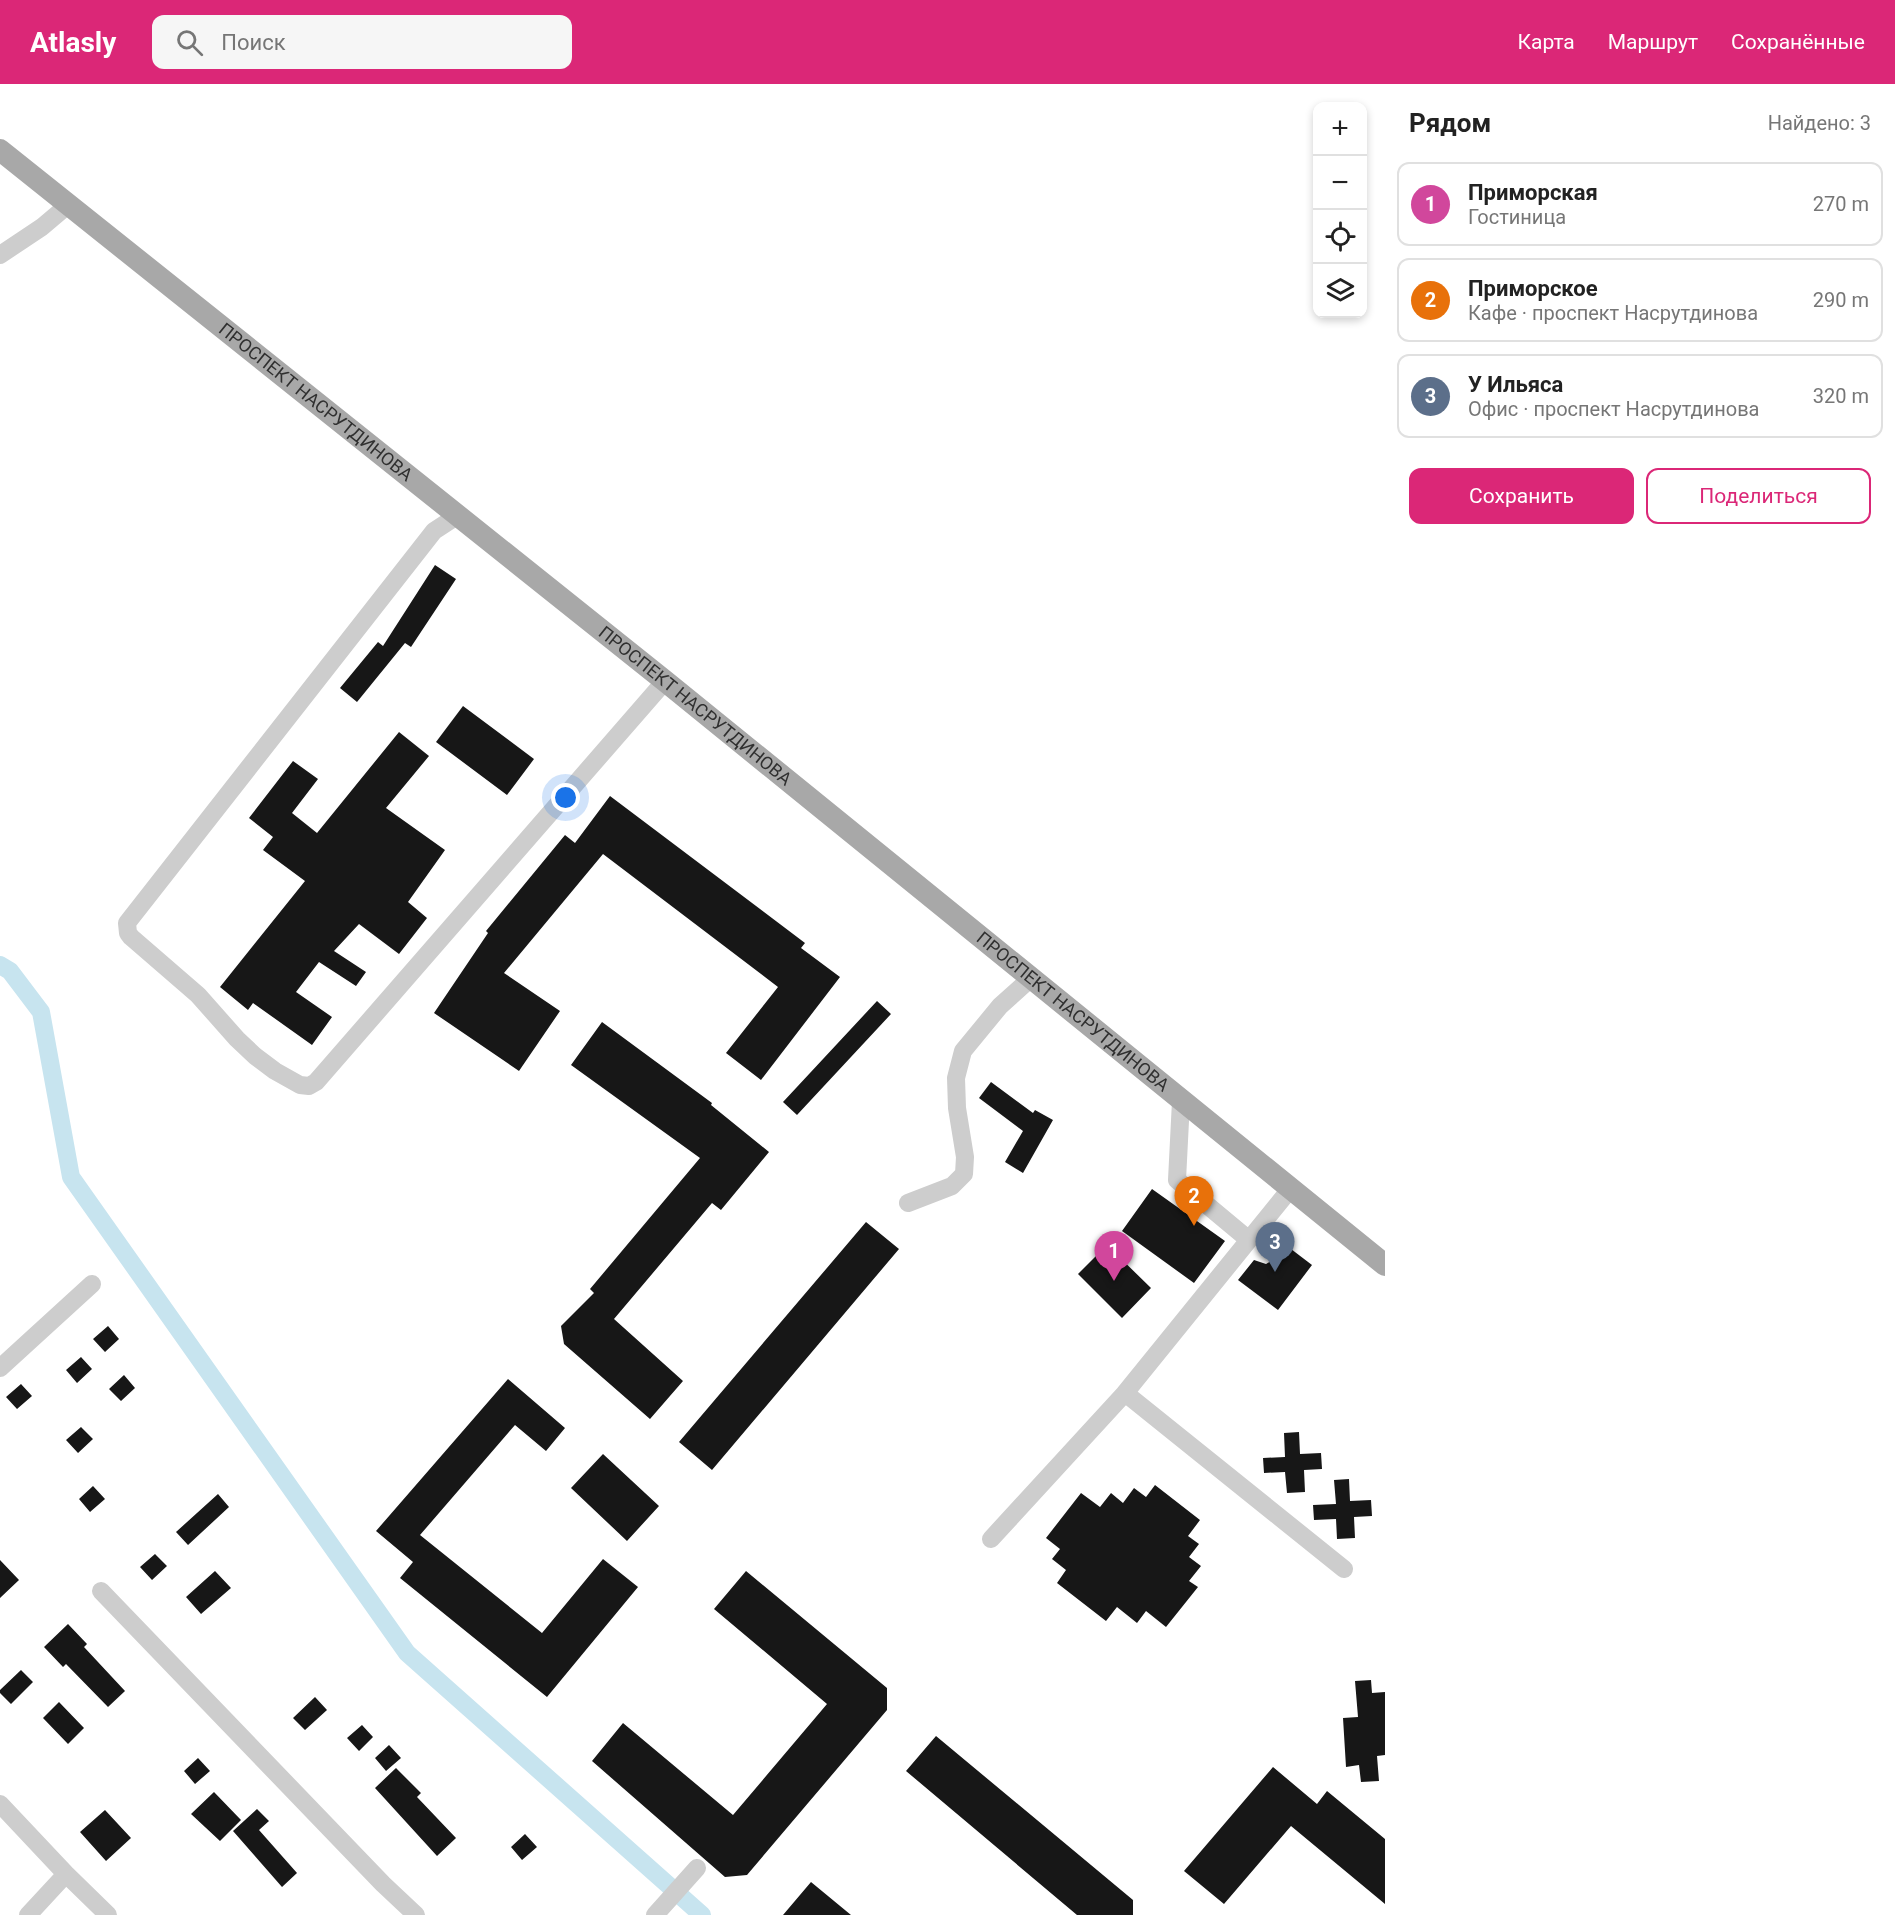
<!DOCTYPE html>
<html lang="ru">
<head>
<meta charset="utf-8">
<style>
  :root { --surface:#fff; --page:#f6f6f6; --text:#222; --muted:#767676; --line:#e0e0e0; --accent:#db2777 }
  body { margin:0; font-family:Roboto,sans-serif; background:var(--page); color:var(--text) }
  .controls { position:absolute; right:18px; top:18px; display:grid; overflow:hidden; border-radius:12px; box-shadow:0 3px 9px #0003 }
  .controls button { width:54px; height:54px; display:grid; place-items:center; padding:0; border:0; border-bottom:2px solid var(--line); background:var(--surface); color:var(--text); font:30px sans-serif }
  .you { position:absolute; left:566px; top:714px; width:21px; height:21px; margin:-15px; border:4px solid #fff; border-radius:50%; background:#1a73e8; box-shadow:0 0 0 9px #1a73e833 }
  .badge { display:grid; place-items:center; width:39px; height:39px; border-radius:50%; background:var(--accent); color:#fff; font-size:20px; font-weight:700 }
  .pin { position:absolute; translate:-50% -50px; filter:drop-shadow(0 2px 3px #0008) }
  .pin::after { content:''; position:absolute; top:32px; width:21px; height:18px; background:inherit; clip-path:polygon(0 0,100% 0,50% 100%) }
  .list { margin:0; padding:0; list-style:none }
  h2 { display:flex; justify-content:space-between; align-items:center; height:78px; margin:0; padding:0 24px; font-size:26px }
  h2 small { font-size:20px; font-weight:400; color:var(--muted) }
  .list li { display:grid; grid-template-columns:39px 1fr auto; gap:18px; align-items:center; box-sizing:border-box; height:84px; margin:0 12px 12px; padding:0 12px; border:2px solid var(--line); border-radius:12px }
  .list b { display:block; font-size:22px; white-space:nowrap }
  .list p { margin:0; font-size:20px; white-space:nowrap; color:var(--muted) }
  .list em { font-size:20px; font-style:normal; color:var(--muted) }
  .actions { display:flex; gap:12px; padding:18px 24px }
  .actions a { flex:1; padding:14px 0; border:2px solid var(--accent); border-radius:12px; text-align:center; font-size:21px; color:var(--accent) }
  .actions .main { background:var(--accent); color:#fff }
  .icon { flex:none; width:33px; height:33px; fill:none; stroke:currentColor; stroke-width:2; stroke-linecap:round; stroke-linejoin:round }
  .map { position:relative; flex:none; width:1385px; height:1831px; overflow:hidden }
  header { display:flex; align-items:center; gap:36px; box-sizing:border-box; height:84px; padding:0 30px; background:var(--accent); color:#fff }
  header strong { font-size:28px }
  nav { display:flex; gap:33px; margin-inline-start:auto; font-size:21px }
  .search { width:420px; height:54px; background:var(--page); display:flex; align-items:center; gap:15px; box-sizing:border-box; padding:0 21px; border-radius:12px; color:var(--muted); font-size:22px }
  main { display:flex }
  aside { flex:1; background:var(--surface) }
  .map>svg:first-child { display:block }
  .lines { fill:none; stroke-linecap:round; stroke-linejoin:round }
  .canal { stroke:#c7e4ef; stroke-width:18 }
  .building { fill:#171717 }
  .minor { stroke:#cdcdcd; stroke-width:18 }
  .major { stroke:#a8a8a8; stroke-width:22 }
  .labels { text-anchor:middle; stroke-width:6; stroke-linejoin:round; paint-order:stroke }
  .street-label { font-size:18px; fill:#303030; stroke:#fff }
</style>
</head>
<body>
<header>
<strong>Atlasly</strong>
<div class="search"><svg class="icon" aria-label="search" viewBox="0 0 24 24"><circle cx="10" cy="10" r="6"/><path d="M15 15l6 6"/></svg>Поиск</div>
<nav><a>Карта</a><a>Маршрут</a><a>Сохранённые</a></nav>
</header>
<main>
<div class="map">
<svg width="1385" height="1831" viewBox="0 0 1385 1831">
  <rect width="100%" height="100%" fill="#fff"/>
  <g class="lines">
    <!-- canal -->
    <path class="canal" d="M0,881L10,887L41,928L71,1093L407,1569L702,1831"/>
  </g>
  <!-- building -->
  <path class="building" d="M435,481L456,495L411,563L405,559L357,618L340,604L378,558L383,562Z
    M463,622L534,675L507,711L436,658Z
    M399,648L429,672L386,724L445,766L408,818L427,834L399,870L359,840L334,867L366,888L356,902L319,878L296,908L332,933L312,961L253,919L248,926L220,903L305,797L263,766L273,753L249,734L293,677L318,695L292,729L317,749Z
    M610,712L805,859L801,864L840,893L761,996L726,969L778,903L603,770L504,889L560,927L519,987L434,929L488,849L486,847L565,751L575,759Z
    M877,917L891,930L797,1031L783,1018Z
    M602,938L712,1019L711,1021L769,1068L721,1126L712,1119L614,1235L683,1297L650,1335L564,1260L561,1242L594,1209L590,1205L700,1074L571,981Z
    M991,998L1033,1029L1035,1026L1053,1036L1023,1089L1005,1078L1023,1047L979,1014Z
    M1152,1105L1225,1157L1194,1199L1122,1147Z
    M866,1138L899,1165L712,1386L679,1358Z
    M1107,1161L1151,1204L1122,1234L1078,1190Z
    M1291,1165L1312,1181L1278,1226L1238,1196L1254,1176L1266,1180Z
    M108,1242L119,1255L105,1268L93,1255Z
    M81,1273L92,1285L77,1299L66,1286Z
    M124,1291L135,1304L121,1317L109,1305Z
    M508,1295L565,1344L546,1367L515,1341L420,1451L542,1549L603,1475L638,1503L547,1613L400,1494L413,1478L376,1447Z
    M21,1300L32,1312L17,1325L6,1313Z
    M81,1343L93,1355L78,1369L66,1356Z
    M1299,1348L1300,1370L1321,1369L1322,1385L1304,1386L1305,1408L1287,1409L1285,1388L1264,1389L1263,1374L1285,1373L1284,1349Z
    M603,1370L659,1422L627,1457L571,1404Z
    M1349,1395L1350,1417L1371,1416L1372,1432L1354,1433L1355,1454L1337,1455L1336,1435L1314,1436L1313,1421L1336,1420L1334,1396Z
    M1155,1401L1200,1436L1188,1452L1199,1460L1189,1473L1201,1482L1189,1497L1198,1503L1166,1543L1146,1527L1137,1539L1117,1523L1106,1537L1057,1499L1066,1486L1052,1475L1060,1465L1046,1454L1081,1409L1100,1423L1111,1409L1123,1419L1134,1404L1146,1413Z
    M93,1402L105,1415L90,1428L79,1415Z
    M218,1410L229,1423L188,1461L176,1448Z
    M155,1470L167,1482L152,1496L140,1483Z
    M0,1476L19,1496L0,1514Z
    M215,1487L231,1504L201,1530L186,1513Z
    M746,1487L887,1604V1626L747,1791L725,1793L592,1677L623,1639L733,1731L827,1620L714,1525Z
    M68,1540L87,1560L84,1563L125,1607L108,1623L66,1580L63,1583L44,1563Z
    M21,1586L33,1598L11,1620L0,1609V1606Z
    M1371,1596L1372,1609L1385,1608V1671L1377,1672L1379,1697L1361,1698L1359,1681L1346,1683L1343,1634L1358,1633L1355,1597Z
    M315,1613L327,1626L305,1646L293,1634Z
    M59,1618L84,1644L68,1660L43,1634Z
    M362,1641L373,1653L359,1667L347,1654Z
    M936,1652L1133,1816V1831H1077L906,1687Z
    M389,1661L401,1674L386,1687L375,1674Z
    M198,1674L210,1687L195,1700L184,1687Z
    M1273,1683L1317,1720L1327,1707L1385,1755V1820L1291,1742L1224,1820L1184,1787Z
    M396,1684L421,1709L417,1713L456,1754L437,1772L375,1704Z
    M214,1708L241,1736L220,1757L191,1730Z
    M257,1725L269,1737L259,1746L297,1789L282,1803L233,1747Z
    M105,1726L131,1754L106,1777L80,1748Z
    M525,1750L537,1763L522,1776L511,1763Z
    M811,1798L851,1831H783Z"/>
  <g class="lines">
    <!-- minor -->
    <path class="minor" d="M0,171L42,143L68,121
      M457,432L434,447L127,839L128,849L131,853L198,911L237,955L255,972L275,987L300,1001L309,1002L316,998L665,597
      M1181,1017L1177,1096L1249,1156
      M908,1119L952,1102L964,1090L965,1073L957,1024L956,994L963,967L1000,922L1030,895
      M0,1284L92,1200
      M1125,1309L1344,1485
      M991,1455L1125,1309L1291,1104
      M101,1507L383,1800L416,1831
      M0,1720L66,1790L108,1831
      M28,1831L66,1790
      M655,1831L697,1784"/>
    <!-- major -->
    <path class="major" id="s1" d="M0,66L665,597L1385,1181"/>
  </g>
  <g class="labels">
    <!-- street labels -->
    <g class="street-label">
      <text dy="6" stroke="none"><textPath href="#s1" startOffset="404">ПРОСПЕКТ НАСРУТДИНОВА</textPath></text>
      <text dy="6" stroke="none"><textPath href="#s1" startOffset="890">ПРОСПЕКТ НАСРУТДИНОВА</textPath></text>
      <text dy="6" stroke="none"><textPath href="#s1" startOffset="1376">ПРОСПЕКТ НАСРУТДИНОВА</textPath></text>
    </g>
  </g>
</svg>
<div class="controls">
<button>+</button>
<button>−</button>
<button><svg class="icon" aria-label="locate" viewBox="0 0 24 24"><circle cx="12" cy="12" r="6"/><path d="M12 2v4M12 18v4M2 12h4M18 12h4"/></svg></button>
<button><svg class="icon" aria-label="layers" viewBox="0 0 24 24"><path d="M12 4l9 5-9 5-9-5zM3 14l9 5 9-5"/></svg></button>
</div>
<div class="you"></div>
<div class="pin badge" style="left:1114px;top:1197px;background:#d1479c">1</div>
<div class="pin badge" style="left:1194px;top:1142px;background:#e8710a">2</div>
<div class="pin badge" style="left:1275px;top:1188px;background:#5c6f8a">3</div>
</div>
<aside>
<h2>Рядом<small>Найдено: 3</small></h2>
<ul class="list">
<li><span class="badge" style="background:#d1479c">1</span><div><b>Приморская</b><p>Гостиница</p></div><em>270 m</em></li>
<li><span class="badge" style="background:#e8710a">2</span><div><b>Приморское</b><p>Кафе · проспект Насрутдинова</p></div><em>290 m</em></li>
<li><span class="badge" style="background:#5c6f8a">3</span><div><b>У Ильяса</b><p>Офис · проспект Насрутдинова</p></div><em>320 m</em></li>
</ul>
<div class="actions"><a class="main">Сохранить</a><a>Поделиться</a></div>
</aside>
</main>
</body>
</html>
